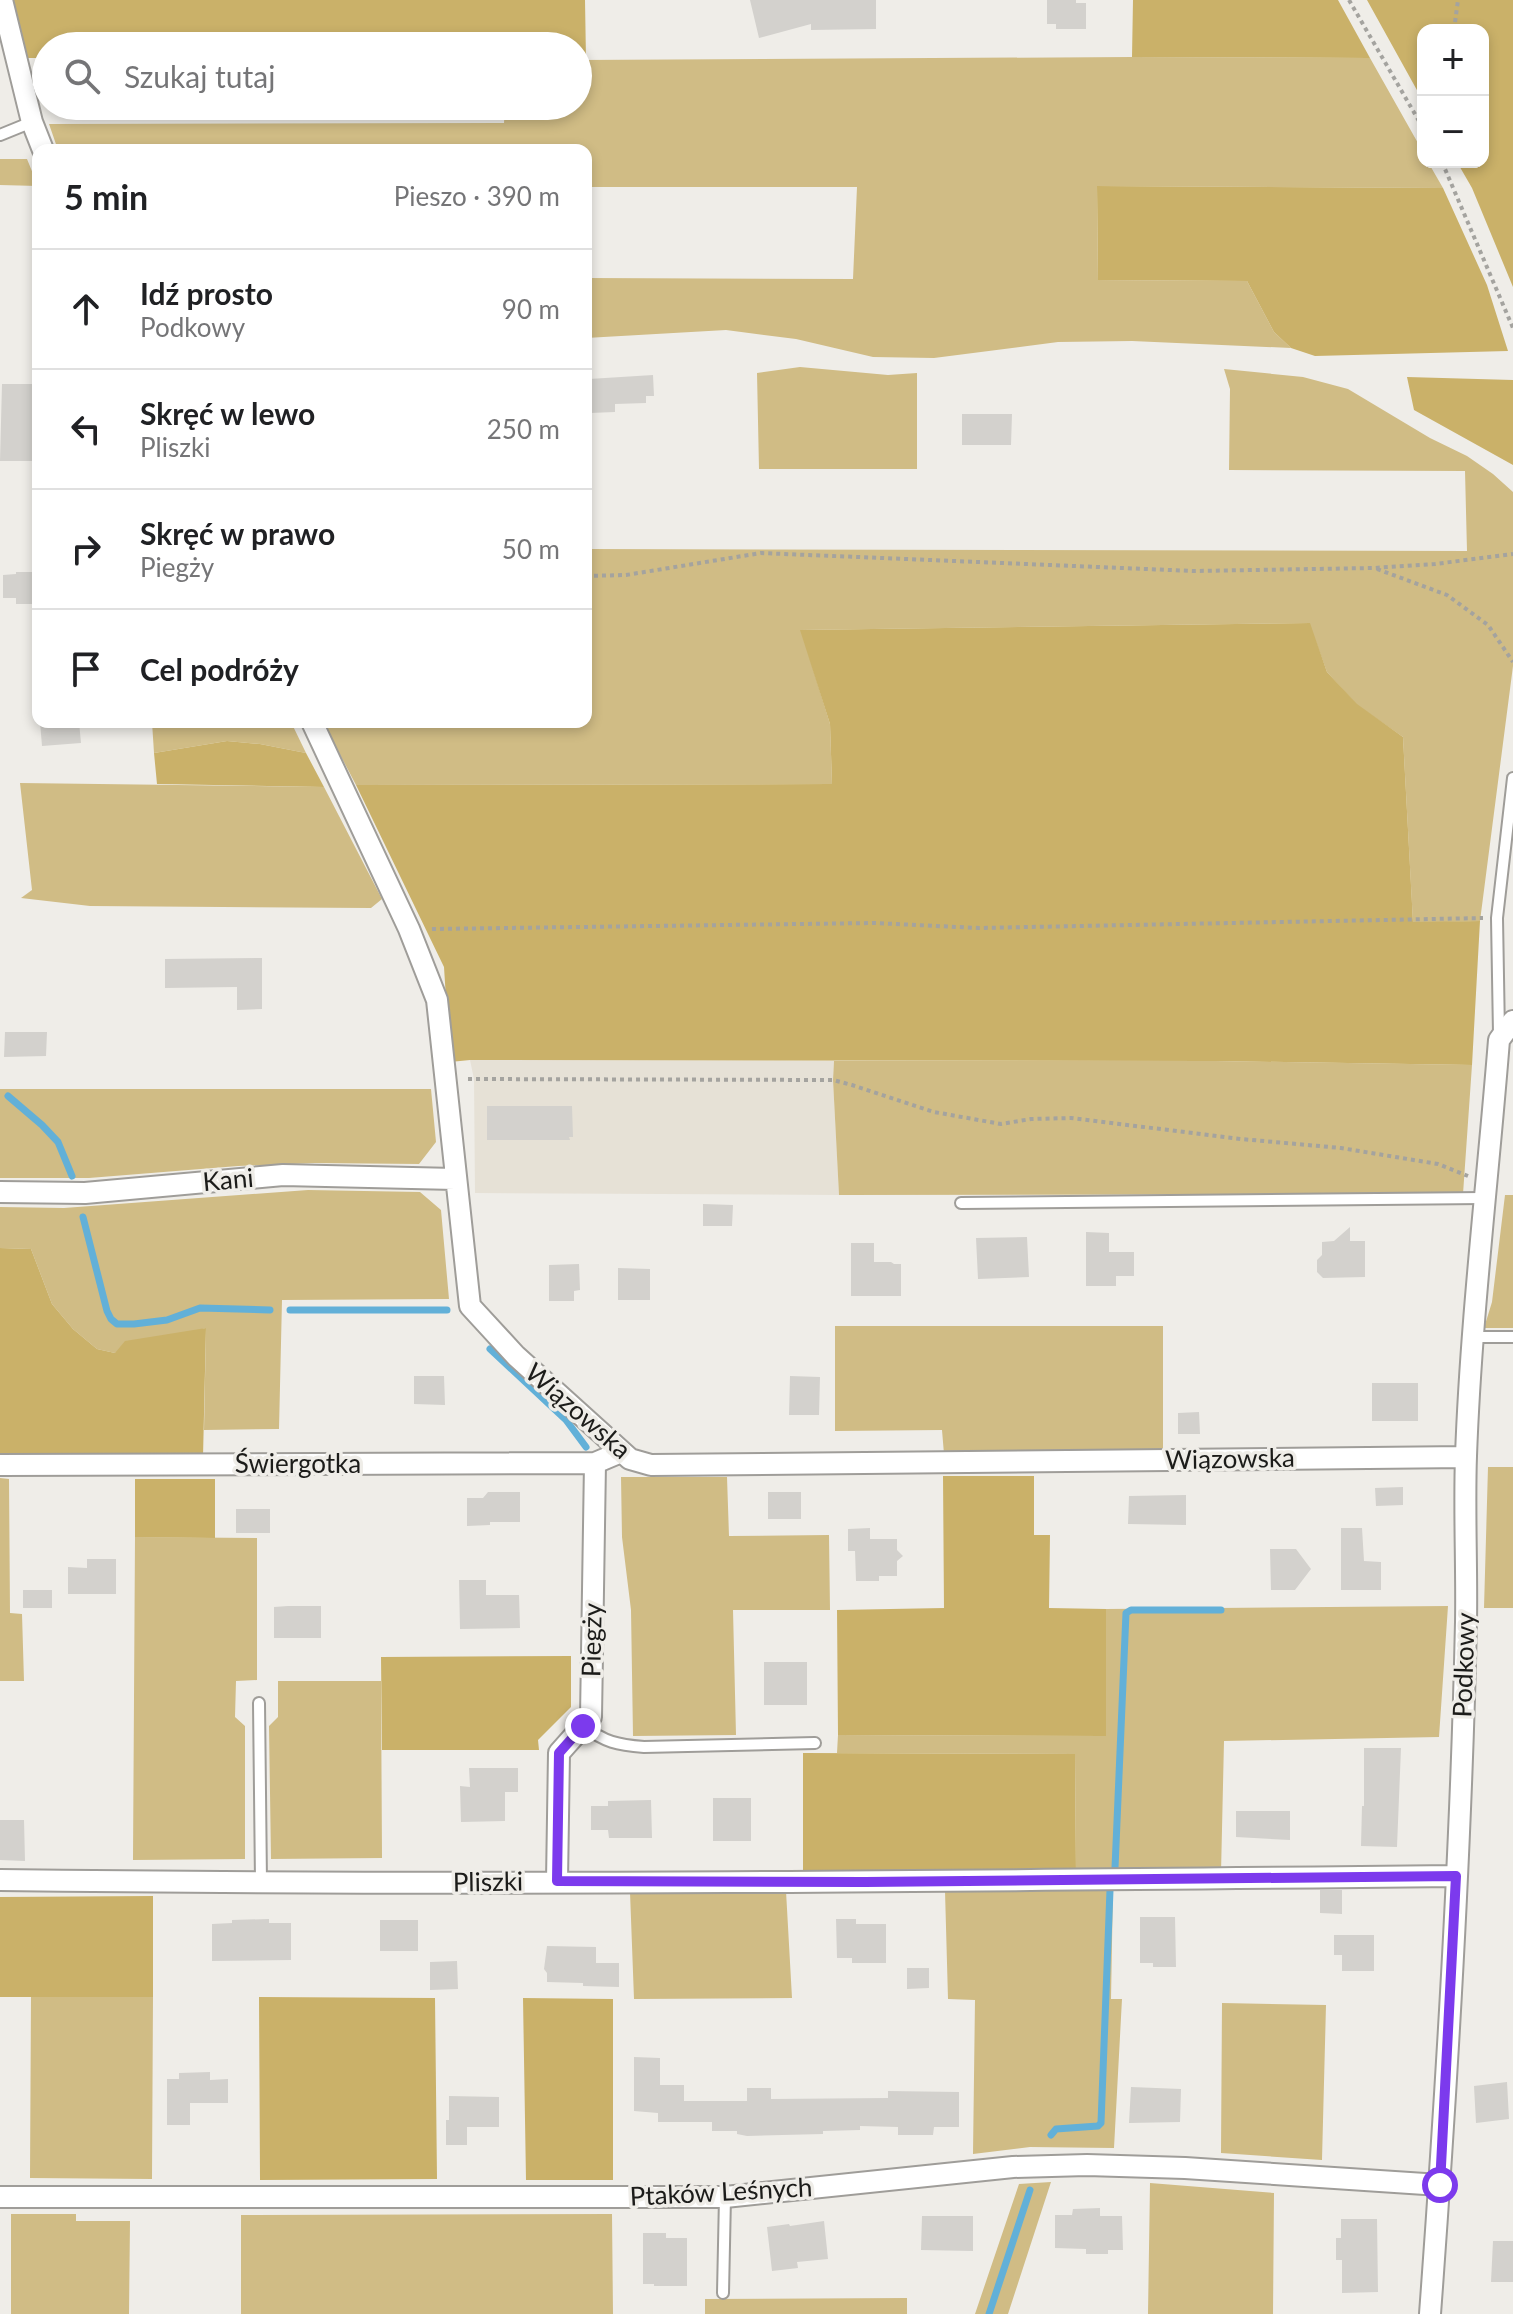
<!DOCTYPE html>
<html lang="pl">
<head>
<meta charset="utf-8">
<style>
  :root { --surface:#fff; --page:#f6f6f6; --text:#202124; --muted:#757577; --line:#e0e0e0 }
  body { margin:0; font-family:Lato,sans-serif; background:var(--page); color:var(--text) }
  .controls { position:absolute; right:24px; top:24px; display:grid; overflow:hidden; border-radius:16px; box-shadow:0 4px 12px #0003 }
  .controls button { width:72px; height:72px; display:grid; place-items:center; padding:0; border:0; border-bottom:2px solid var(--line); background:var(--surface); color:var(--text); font:40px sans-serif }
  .stop { position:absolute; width:24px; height:24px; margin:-18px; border:6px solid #7c3aed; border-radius:50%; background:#fff }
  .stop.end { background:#7c3aed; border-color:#fff; box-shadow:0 2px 8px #0008 }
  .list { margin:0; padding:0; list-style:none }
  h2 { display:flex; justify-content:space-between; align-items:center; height:104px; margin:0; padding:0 32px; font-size:34px }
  h2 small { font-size:26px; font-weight:400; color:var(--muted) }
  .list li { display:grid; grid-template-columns:52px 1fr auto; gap:24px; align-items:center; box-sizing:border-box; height:120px; padding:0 32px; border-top:2px solid var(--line) }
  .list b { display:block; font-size:30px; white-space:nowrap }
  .list p { margin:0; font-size:26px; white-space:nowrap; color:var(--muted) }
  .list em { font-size:26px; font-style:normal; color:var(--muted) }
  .icon { flex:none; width:44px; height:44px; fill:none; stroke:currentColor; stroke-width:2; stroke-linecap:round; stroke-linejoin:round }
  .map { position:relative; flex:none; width:1513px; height:2314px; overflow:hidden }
  .search { position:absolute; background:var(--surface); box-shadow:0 4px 12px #0003; left:32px; top:32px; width:560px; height:88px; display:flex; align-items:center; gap:20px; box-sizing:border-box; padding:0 28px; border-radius:44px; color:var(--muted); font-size:30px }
  .panel { position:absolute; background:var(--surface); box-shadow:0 4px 12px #0003; left:32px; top:144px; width:560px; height:584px; border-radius:16px }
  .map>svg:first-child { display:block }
  .built { fill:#e6e1d6 }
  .green { fill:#d0bc85 }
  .forest { fill:#cab169 }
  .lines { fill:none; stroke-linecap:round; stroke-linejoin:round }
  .stream { stroke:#62b0d8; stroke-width:7 }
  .building { fill:#d3d1cd }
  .lane-casing { stroke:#9f9d99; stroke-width:14 }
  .street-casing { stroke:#9f9d99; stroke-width:24 }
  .path { stroke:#a4a39f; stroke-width:4; stroke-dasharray:4 4; stroke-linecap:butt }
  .lane { stroke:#fff; stroke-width:10 }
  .street { stroke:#fff; stroke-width:20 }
  .route { stroke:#7c3aed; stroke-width:10 }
  .labels { text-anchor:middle; stroke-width:7; stroke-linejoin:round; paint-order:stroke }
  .street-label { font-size:26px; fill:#1c1c1a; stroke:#efede8 }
</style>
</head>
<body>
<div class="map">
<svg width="1513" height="2314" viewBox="0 0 1513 2314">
  <rect width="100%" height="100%" fill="#efede8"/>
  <!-- built -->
  <path class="built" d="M470,1060L834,1061L833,1080L839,1195L475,1193L474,1079Z"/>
  <!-- green -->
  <path class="green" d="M1132,57L1370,58L1423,152V162H1428L1443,188L1097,186L1098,280L1247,281L1274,332L1291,348L1132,341L1058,342L934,358L873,357L796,339L726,330L586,338V278L853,279L857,187H586V150H58L49,124L504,123L505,106H578V60Z
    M0,159H27L38,186L0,185Z
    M800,367L888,375L917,373V469H759L757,373Z
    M1224,369L1303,377L1348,389L1430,438L1467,456L1493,474L1513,492V666L1480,921L1413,923L1403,737L1357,705L1327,672L1309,623L801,630L830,724L832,784L356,785L323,722H586V549L1467,551L1465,471L1229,470L1230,389Z
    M152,722H291L306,753L260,744L227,741L154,753Z
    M20,783L324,787L382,899L371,908L90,906L21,898L32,890Z
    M834,1061H1215L1472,1065L1463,1194L839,1195L833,1080Z
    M0,1089H431L436,1142L419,1164L315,1163L238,1166L89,1178H0Z
    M308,1190L420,1192L441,1210L449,1299L282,1300L279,1429L204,1430L206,1328L115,1353L97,1349L73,1329L52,1304L31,1249L0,1248V1207L64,1208Z
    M1505,1195H1513V1328H1484L1492,1302Z
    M835,1326H1163V1449L944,1454L942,1430L835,1431Z
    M1488,1467H1513V1608H1484Z
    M621,1477H727L729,1536L829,1535L830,1610H733L736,1735L633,1736L631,1610L622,1537Z
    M0,1478L9,1479L10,1613L22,1614L24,1681H0Z
    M135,1537L257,1538V1680L236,1681L235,1717L245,1726V1859L133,1860Z
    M1448,1606L1439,1737L1224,1741L1221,1873H1076L1075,1754L837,1753L838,1735L1106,1736V1609Z
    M278,1681H381L382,1858L271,1859L269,1726L278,1717Z
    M1113,1887L1111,1999H1122L1114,2148L1030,2147L973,2154L975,2000L948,1999L945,1891Z
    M786,1891L792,1998L634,1999L630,1892Z
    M31,1997H153L152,2179L30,2178Z
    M1222,2003L1326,2005L1322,2160L1221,2153Z
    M1051,2182L1008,2314H975L1019,2184Z
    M1150,2183L1274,2193L1273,2314H1148Z
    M11,2214H76V2221H130L129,2314H11Z
    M612,2214L613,2314H241V2215Z
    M907,2298V2314H705V2299Z"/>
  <!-- forest -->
  <path class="forest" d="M13,0H585L586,60H578V46H46V58H24Z
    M1133,0H1338L1370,58L1132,57Z
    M1367,0H1513V287L1472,188L1457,162H1483V30H1423V101Z
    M1097,186L1443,188L1487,285L1508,351L1315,356L1291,348L1274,332L1247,281L1098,280Z
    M1407,377L1513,380V465L1414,410Z
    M1310,623L1327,672L1357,704L1403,737L1413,922L1480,921L1472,1065L1215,1061L470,1060L450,1062L444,967L356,785L832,784L830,724L800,630Z
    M227,741L260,744L306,753L324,787L157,784L154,753Z
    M0,1248L31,1249L52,1304L73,1329L97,1349L115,1353L125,1341L206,1328L203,1457H0Z
    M943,1476H1034V1535H1050L1049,1608L1106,1609V1736L838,1735L837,1610L944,1608Z
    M135,1479H215V1538L135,1537Z
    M571,1656V1707L538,1740L539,1750H382L381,1657Z
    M803,1753L1075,1754L1076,1873H803Z
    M153,1896V1997H0V1897Z
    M259,1997L435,1998L437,2179L260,2180Z
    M523,1998L613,1999V2180H526Z"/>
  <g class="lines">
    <!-- stream -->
    <path class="stream" d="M8,1096L42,1125L58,1142L72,1176
      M83,1217L107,1311L111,1319L117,1324H134L167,1320L200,1308L270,1310
      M290,1310H447
      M490,1349L566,1420L586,1447
      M1115,1868L1126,1613L1131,1610H1221
      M1051,2135L1056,2129L1098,2126L1101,2123L1110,1890
      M989,2314L1030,2190"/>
  </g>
  <!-- building -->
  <path class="building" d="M750,0H876V29L811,30V24L759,38Z
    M1047,0H1076V3H1086V29H1056V24H1047Z
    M653,375L654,396H646V403L615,404V412L590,413L589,379Z
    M2,384H35V461H0Z
    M962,414H1012L1011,445H962Z
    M16,572H38V604H16V598H3V575L16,574Z
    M40,722H79L81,743L42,746Z
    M262,958V1009L237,1010V987L165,988V959Z
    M5,1032H47L46,1056L4,1057Z
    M487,1106H572L573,1137H569L570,1140H487Z
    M703,1204L733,1205L732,1226H703Z
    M1350,1227V1241H1365V1277L1323,1278L1317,1272V1260L1322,1255V1242L1334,1241Z
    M1086,1232L1109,1233V1252H1134V1276H1116V1286H1086Z
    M1027,1237L1029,1277L978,1279L976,1238Z
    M851,1243H874V1262H891L894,1264H901V1296H851Z
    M579,1264L580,1290L574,1291V1301H549V1265Z
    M618,1268L650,1269V1300H618Z
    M414,1376H444L445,1405L414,1404Z
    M790,1376L820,1377L819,1415H789Z
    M1372,1383H1418V1421H1372Z
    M1199,1412L1200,1434H1178V1413Z
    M1403,1487V1505L1376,1506L1375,1488Z
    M488,1492H520V1522H490V1525L467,1526V1498H483Z
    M768,1492H801V1519H768Z
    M1186,1495V1525L1128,1524L1129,1496Z
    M236,1509H270V1533H236Z
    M870,1528V1539H897V1550L903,1556L897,1561V1576H879V1581H856L855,1551H848V1529Z
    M1341,1528H1362L1364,1561L1381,1562V1590H1341Z
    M1270,1549H1296L1311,1569L1295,1590H1271Z
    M87,1559H116V1594H68V1567L87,1568Z
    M459,1580H486V1595H519L520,1628L460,1629Z
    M23,1590H52V1608H23Z
    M288,1606H321V1638H274V1607Z
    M764,1662H807V1705H764Z
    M1364,1748H1401L1397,1847L1361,1846L1362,1806H1364Z
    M469,1768H518V1792H505V1821L461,1822L460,1786L470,1787Z
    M713,1798H751V1841H713Z
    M651,1800L652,1838H609L608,1830H591V1806H608V1801Z
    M1236,1811H1290V1840L1236,1837Z
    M0,1820H24L25,1861L0,1860Z
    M1320,1890H1342V1914L1320,1913Z
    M1140,1917H1175L1176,1967H1153V1963H1140Z
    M269,1919V1923H291V1960L212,1961V1924L232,1923V1920Z
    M836,1919H856V1924H886V1963H852V1958H837Z
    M380,1920H418V1951H380Z
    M1334,1935H1374V1971H1342V1955H1334Z
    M547,1946L596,1947V1963H619V1987L583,1986V1983L547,1982V1973L544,1969Z
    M457,1961L458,1989L430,1990V1962Z
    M907,1968H929V1988L907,1989Z
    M634,2057L660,2058V2085H684V2101H747V2088H771V2099L888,2098V2091L959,2092V2127H934L933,2135H898V2127L860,2126V2130L823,2131V2134L747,2136L737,2134V2131H712V2122H658V2113L634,2111Z
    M210,2072V2080L228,2079V2103H190V2125H167V2079H179V2073Z
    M1507,2082L1509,2119L1476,2123L1474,2086Z
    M1131,2087L1181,2089L1180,2122L1129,2123Z
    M449,2096L499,2097V2127H467V2145H446V2120H449Z
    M1100,2208V2216H1122L1123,2250H1108V2254H1086V2249L1055,2248V2215H1072L1073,2209Z
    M922,2216H973V2251L921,2250Z
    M1341,2219H1377L1378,2292L1342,2293V2260H1336V2238H1341Z
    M824,2221L828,2259L797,2262L798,2268L772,2271L767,2227L789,2224L790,2226Z
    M643,2233H666V2238H687V2286H654V2284H643Z
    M1493,2241H1513V2282H1491Z"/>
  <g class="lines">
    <!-- lane casing -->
    <g class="lane-casing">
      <path id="lane" d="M0,135L32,122
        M1499,1034L1497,918L1513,778
        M961,1203L1484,1198
        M1474,1337H1513
        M259,1703L261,1882
        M583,1726C605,1742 617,1745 644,1747L815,1743
        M723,2293L725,2197"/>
    </g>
    <!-- street casing -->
    <g class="street-casing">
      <path id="street" d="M2,0L32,122L43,150
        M312,722L409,929L437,1000L470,1306L516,1356L630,1459L651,1465L1466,1457
        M0,1192L85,1193L283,1175L455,1179
        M0,1465L595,1463L621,1452
        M0,1880C485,1886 971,1881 1456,1876
        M557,1881L559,1753L591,1717L595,1463
        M0,2197H725L1013,2167L1087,2165L1185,2168L1440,2185
        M1430,2314C1447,2084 1461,1853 1466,1622C1467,1567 1464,1511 1466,1456C1471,1317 1488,1179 1499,1040L1513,1021"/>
    </g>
    <!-- path -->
    <path class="path" d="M1349,0L1423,128
      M1454,30L1458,0
      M1442,162L1513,328
      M1377,569L1447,595L1488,625L1513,662
      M586,576L626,575L761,553L1194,571L1374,568L1435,564L1513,554
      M432,929L874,923L979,928L1483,918
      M468,1079L833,1080L852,1085L934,1112L1001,1124L1031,1119L1071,1118L1241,1139L1341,1148L1438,1164L1468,1176"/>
    <!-- lane -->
    <use href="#lane" class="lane"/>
    <!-- street -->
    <use href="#street" class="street"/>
  </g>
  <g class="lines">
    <!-- route -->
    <path class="route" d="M583,1726L559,1753L557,1881L865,1882L1456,1876L1440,2185"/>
  </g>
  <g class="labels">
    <!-- street labels -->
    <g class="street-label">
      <text transform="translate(228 1180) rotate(-5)" y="9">Kani</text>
      <text transform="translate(578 1411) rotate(41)" y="9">Wiązowska</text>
      <text transform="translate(1230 1459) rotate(-1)" y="9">Wiązowska</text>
      <text x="298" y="1473">Świergotka</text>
      <text transform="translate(592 1640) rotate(-89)" y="9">Piegży</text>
      <text transform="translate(1464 1665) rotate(-88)" y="9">Podkowy</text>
      <text transform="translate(488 1882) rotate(-1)" y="9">Pliszki</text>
      <text transform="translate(721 2192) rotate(-3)" y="9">Ptaków Leśnych</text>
    </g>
  </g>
</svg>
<div class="controls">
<button>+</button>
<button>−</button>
</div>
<div class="stop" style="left:1440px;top:2185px"></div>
<div class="stop end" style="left:583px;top:1726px"></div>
<div class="search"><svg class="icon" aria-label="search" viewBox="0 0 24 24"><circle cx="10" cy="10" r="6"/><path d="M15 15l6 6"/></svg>Szukaj tutaj</div>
<section class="panel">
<h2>5 min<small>Pieszo · 390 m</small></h2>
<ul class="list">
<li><svg class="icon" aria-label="ahead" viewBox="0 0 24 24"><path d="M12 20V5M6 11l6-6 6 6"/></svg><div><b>Idź prosto</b><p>Podkowy</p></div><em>90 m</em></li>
<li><svg class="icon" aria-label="left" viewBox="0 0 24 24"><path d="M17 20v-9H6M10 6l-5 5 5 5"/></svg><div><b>Skręć w lewo</b><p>Pliszki</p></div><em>250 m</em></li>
<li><svg class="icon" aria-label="right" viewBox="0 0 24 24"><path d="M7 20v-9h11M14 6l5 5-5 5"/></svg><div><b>Skręć w prawo</b><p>Piegży</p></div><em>50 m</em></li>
<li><svg class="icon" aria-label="arrive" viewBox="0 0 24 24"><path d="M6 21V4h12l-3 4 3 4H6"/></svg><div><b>Cel podróży</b></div></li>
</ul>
</section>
</div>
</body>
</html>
